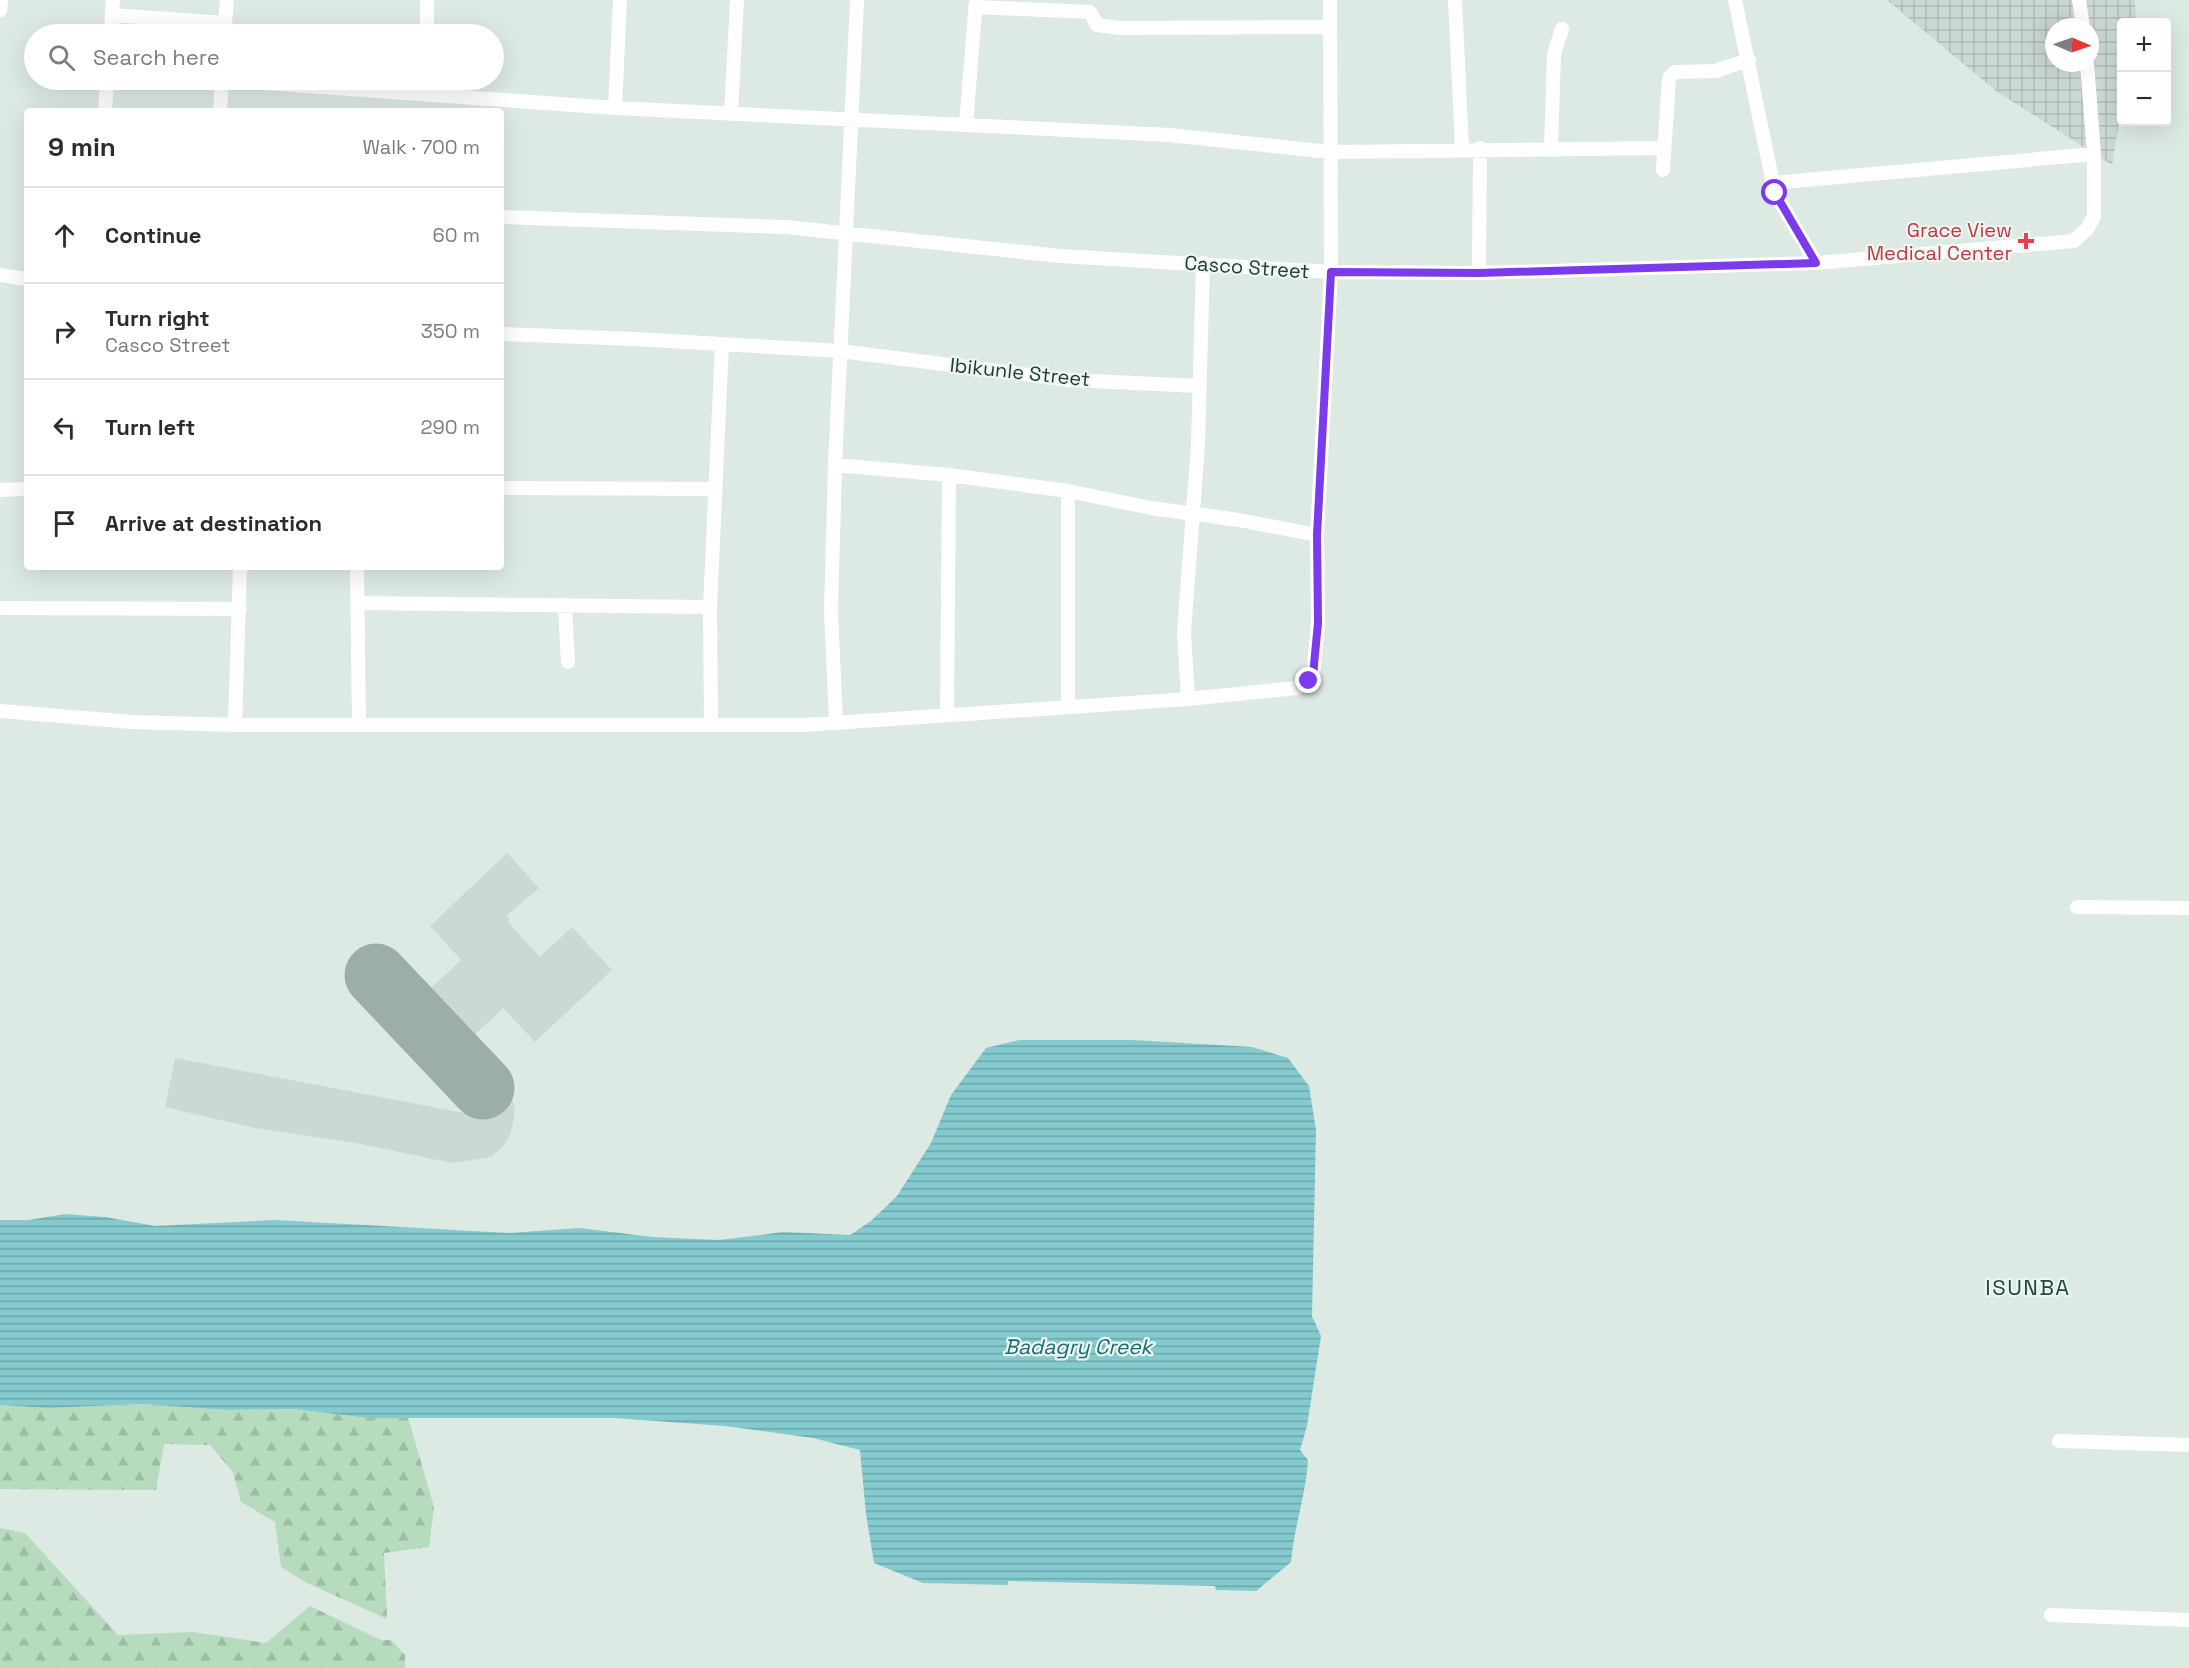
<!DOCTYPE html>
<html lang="en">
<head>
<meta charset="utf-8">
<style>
  :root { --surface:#fff; --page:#f2f2f3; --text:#2b2b33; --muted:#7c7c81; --line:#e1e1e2 }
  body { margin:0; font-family:"Space Grotesk",sans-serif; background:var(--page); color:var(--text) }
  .controls { position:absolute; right:18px; top:18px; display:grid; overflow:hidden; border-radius:6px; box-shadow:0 6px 24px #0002 }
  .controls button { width:54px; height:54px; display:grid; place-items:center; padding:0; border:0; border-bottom:2px solid var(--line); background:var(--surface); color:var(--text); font:30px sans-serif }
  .compass { position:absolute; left:2045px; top:18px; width:54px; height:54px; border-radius:50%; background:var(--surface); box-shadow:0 6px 24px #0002; rotate:92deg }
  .stop { position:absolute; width:18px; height:18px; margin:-14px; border:4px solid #7c3aed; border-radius:50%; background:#fff }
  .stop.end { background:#7c3aed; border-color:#fff; box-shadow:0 2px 6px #0008 }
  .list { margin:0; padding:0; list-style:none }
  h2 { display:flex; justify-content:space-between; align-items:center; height:78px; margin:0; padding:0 24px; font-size:26px }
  h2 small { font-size:20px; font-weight:400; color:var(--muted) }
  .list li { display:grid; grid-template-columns:39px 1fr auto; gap:18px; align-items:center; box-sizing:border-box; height:96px; padding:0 24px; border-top:2px solid var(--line) }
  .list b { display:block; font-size:22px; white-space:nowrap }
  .list p { margin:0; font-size:20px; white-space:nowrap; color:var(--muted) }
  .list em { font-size:20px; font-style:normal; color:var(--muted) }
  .icon { flex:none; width:33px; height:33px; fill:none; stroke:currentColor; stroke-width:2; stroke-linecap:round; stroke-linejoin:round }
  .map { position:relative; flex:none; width:2189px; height:1668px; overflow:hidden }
  .search { position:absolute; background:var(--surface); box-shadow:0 6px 24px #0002; left:24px; top:24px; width:480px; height:66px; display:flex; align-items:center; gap:15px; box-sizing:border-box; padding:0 21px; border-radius:33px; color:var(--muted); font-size:22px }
  .panel { position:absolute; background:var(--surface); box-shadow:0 6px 24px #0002; left:24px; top:108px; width:480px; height:462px; border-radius:6px }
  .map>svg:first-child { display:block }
  .built { fill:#ccd9d2 }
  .industrial { fill:url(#industrial-grid); fill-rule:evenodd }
  .forest { fill:url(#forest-firs) }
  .water { fill:url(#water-rules) }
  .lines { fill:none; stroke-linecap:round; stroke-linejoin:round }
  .runway { stroke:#9bafa7; stroke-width:63 }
  .minor { stroke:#fff; stroke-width:14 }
  .route { stroke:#7c3aed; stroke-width:8 }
  .health-dot { fill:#e0444e; stroke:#eef6f1; stroke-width:2 }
  .labels { text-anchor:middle; stroke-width:4.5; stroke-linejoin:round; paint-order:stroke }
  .health-label { font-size:20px; fill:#be3a42; stroke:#eef6f1; text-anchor:end }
  .street-label { font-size:20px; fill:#1f3830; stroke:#eef6f1 }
  .water-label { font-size:21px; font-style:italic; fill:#1b6c73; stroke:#eef6f1 }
  .quarter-label { font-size:22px; letter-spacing:1.5px; fill:#1c4a3b; stroke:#eef6f1 }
</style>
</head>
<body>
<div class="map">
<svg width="2189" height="1668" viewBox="0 0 2189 1668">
  <defs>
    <pattern id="industrial-grid" width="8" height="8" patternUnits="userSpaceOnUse" patternTransform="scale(1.5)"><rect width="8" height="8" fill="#ccd9d2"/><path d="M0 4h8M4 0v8" fill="none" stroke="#afbbb5"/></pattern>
    <pattern id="forest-firs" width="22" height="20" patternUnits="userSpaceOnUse" patternTransform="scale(1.5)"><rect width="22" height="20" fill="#b6dbbd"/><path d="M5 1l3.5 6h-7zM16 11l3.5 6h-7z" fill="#9cbda3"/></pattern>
    <pattern id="water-rules" width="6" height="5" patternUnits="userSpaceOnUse" patternTransform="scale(1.5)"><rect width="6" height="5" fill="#85cacf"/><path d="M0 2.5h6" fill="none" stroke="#6ca5a8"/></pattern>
  </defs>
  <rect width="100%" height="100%" fill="#dde9e3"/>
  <!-- built -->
  <path class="built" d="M507,853L539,888L507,915L510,919L508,922L540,957L572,927L612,970L535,1042L503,1008L469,1040L499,1073L465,1105L359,991L395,958L427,992L461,960L430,926Z
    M175,1058L464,1113L501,1078L511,1093L515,1111L511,1133L502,1148L490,1157L452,1163L356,1143L255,1128L165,1107Z"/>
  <!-- industrial -->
  <path class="industrial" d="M1887,0H2135L2136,22H2122L2121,110L2112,165L1996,91ZM2054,27H2090V63H2054Z"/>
  <!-- forest -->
  <path class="forest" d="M142,1404L227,1410L294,1409L367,1418L408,1417L434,1507L429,1547L384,1553L387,1619L307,1583L281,1567L275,1522L241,1502L233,1472L210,1445L164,1444L156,1490L0,1489V1405L48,1408Z
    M0,1528L25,1533L118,1635L193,1632L266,1643L310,1606L381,1640H391L405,1655V1668H0Z"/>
  <!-- water -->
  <path class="water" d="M1019,1040H1133L1252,1047L1288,1058L1309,1086L1316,1130L1312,1316L1321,1336L1307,1426L1300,1450L1308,1460C1306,1495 1294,1527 1291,1562L1256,1591L1216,1590L1215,1586L1008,1581V1585L923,1583L874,1563L866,1514L860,1450L813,1438L725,1426L614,1418H367L294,1409L227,1410L142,1404L48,1408L0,1405V1220H29L65,1214L105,1217L155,1226L275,1220L509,1233L579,1228L653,1237L719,1240L783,1232L850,1235L871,1221L897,1196L931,1143L951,1095L986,1048Z"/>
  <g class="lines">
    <!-- runway -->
    <path class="runway" d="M376,975L483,1088"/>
    <!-- minor -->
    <path class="minor" d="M113,0L112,15L225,23
      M1455,0L1462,149
      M1735,0L1775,193L1816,263
      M2079,0L2083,27
      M975,7L1090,12L1097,25L1121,28L1330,27
      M0,10L1,0
      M111,34L112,15
      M224,34L227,0
      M427,34V0
      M222,80L615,108L1170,135L1330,152L1663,148
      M615,108L620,0
      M105,111L107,80
      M220,111L222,80
      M731,113L737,0
      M966,125L976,0
      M1551,148L1554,54L1562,29
      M1663,170L1669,78L1675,72L1715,71L1749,60
      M1772,183L2094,154
      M501,217L786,227L1060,256L1331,272L1479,273L1816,263L2074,241L2088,228L2094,216V154L2087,63
      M1479,273L1480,148
      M0,275L27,279
      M501,334L634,339L840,351L1069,380L1200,386
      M835,465L949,475L1068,491L1151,508L1239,520L1317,535
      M501,488L716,489
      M0,490L27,489
      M357,567L359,725
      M357,603L710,607
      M565,605L568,662
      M0,608L240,609
      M1188,699L1184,632L1198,445L1203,263
      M1068,705V491
      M0,711L132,722L235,725H804L1188,699L1296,688L1309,681L1313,675L1318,623L1317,535L1331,272L1330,0
      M947,715L949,475
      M836,721L831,611L835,465L857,0
      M711,724L710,607L722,344
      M235,725L240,567
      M2077,907L2189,908
      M2059,1441L2189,1445
      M2051,1615L2189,1620"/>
  </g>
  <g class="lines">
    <!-- route -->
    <path class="route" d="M1309,681L1313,675L1318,623L1317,535L1331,272L1479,273L1816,263L1775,193"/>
  </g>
  <!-- markers -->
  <path class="health-dot" d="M2023 232h6v6h6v6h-6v6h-6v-6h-6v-6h6z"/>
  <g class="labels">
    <!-- health labels -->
    <g class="health-label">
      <text x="2012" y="237">Grace View<tspan x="2012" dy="23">Medical Center</tspan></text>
    </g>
    <!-- street labels -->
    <g class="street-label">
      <text transform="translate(1247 267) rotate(4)" y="7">Casco Street</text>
      <text transform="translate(1020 372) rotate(6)" y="7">Ibikunle Street</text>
    </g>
    <!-- water labels -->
    <g class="water-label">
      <text x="1078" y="1354">Badagry Creek</text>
    </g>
    <!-- quarter labels -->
    <g class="quarter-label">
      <text x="2028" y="1295">ISUNBA</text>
    </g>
  </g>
</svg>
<div class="controls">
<button>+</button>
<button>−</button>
</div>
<svg class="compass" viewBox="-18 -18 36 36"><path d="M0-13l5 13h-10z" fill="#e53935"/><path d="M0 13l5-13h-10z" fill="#7c7c81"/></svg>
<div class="stop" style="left:1775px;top:193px"></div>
<div class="stop end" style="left:1309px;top:681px"></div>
<div class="search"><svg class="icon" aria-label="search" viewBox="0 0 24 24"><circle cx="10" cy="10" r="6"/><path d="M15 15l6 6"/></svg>Search here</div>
<section class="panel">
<h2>9 min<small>Walk · 700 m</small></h2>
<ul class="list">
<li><svg class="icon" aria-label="ahead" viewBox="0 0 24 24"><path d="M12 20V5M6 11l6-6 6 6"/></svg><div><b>Continue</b></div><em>60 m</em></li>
<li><svg class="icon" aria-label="right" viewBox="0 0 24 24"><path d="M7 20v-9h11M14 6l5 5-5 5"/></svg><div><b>Turn right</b><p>Casco Street</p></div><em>350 m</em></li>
<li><svg class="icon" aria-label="left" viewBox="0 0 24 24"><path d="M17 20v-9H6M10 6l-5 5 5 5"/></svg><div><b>Turn left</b></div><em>290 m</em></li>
<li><svg class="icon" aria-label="arrive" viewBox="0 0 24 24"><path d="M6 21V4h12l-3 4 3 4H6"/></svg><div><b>Arrive at destination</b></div></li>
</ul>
</section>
</div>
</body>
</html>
